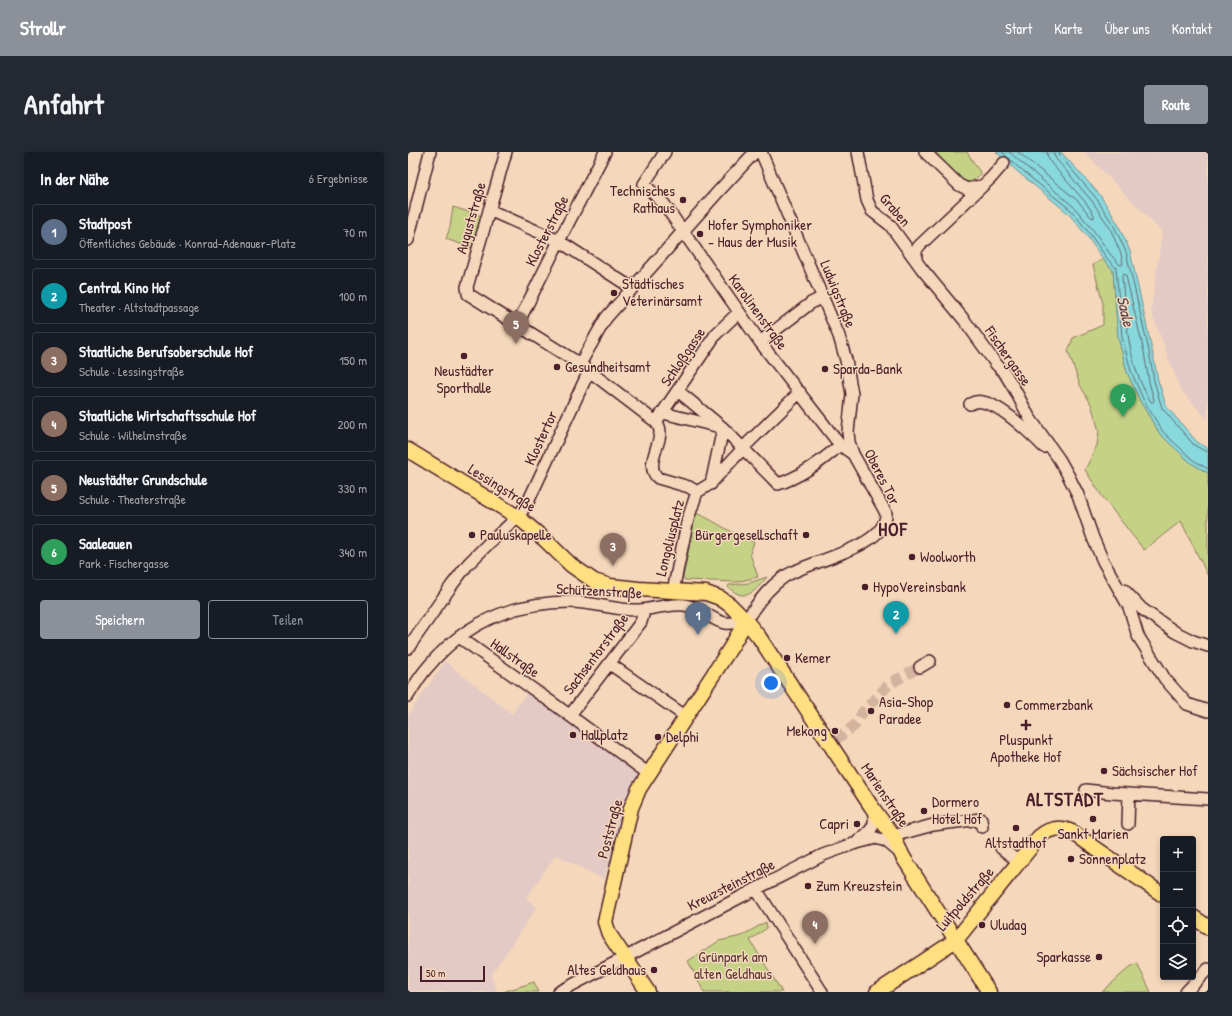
<!DOCTYPE html>
<html lang="de">
<head>
<meta charset="utf-8">
<style>
  :root { --surface:#171b24; --page:#242831; --text:#f1f3f6; --muted:#9ea1a6; --line:#363941; --accent:#8c9099 }
  body { margin:0; font-family:"Patrick Hand",sans-serif; background:var(--page); color:var(--text) }
  .controls { position:absolute; right:12px; bottom:12px; display:grid; overflow:hidden; border-radius:4px; box-shadow:0 2px 6px #0003 }
  .controls button { width:36px; height:36px; display:grid; place-items:center; padding:0; border:0; border-bottom:1px solid var(--line); background:var(--surface); color:var(--text); font:20px sans-serif }
  .scale { position:absolute; left:12px; bottom:10px; width:65px; box-sizing:border-box; padding-left:4px; border:2px solid #4a1f2b; border-top:0; font-size:11px; line-height:14px; white-space:nowrap; color:#4a1f2b; -webkit-text-stroke:3px #f5d8bb; paint-order:stroke }
  .you { position:absolute; left:363px; top:531px; width:14px; height:14px; margin:-10px; border:3px solid #fff; border-radius:50%; background:#1a73e8; box-shadow:0 0 0 6px #1a73e833 }
  .badge { display:grid; place-items:center; width:26px; height:26px; border-radius:50%; background:var(--accent); color:#fff; font-size:13px; font-weight:700 }
  .pin { position:absolute; translate:-50% -33px; filter:drop-shadow(0 1px 2px #0008) }
  .pin::after { content:''; position:absolute; top:21px; width:14px; height:12px; background:inherit; clip-path:polygon(0 0,100% 0,50% 100%) }
  .list { margin:0; padding:0; list-style:none }
  h2 { display:flex; justify-content:space-between; align-items:center; height:52px; margin:0; padding:0 16px; font-size:17px }
  h2 small { font-size:13px; font-weight:400; color:var(--muted) }
  .list li { display:grid; grid-template-columns:26px 1fr auto; gap:12px; align-items:center; box-sizing:border-box; height:56px; margin:0 8px 8px; padding:0 8px; border:1px solid var(--line); border-radius:4px }
  .list b { display:block; font-size:15px; white-space:nowrap }
  .list p { margin:0; font-size:13px; white-space:nowrap; color:var(--muted) }
  .list em { font-size:13px; font-style:normal; color:var(--muted) }
  .actions { display:flex; gap:8px; padding:12px 16px }
  .actions a { flex:1; padding:9px 0; border:1px solid var(--accent); border-radius:4px; text-align:center; font-size:14px; color:var(--accent) }
  .actions .main { background:var(--accent); color:#fff }
  .icon { flex:none; width:22px; height:22px; fill:none; stroke:currentColor; stroke-width:2; stroke-linecap:round; stroke-linejoin:round }
  .map { position:relative; flex:none; width:800px; height:840px; overflow:hidden; border-radius:4px }
  header { display:flex; align-items:center; gap:24px; box-sizing:border-box; height:56px; padding:0 20px; background:var(--accent); color:#fff }
  header strong { font-size:19px }
  nav { display:flex; gap:22px; margin-inline-start:auto; font-size:14px }
  .intro { display:flex; align-items:center; justify-content:space-between; box-sizing:border-box; height:96px; padding:0 24px }
  h1 { margin:0; font-size:28px }
  .button { padding:10px 18px; border-radius:4px; background:var(--accent); color:#fff; font-size:14px; font-weight:700 }
  main { display:flex; gap:24px; padding:0 24px }
  aside { flex:1; background:var(--surface); border-radius:4px; box-shadow:0 2px 6px #0003 }
  .map>svg:first-child { display:block }
  .built { fill:#e3cac5 }
  .green { fill:#c5d286; stroke:#887858 }
  .water { fill:#87d9dd; stroke:#6f8f96 }
  .lines { fill:none; stroke-linecap:round; stroke-linejoin:round }
  .shore { stroke:#626972; stroke-width:1 }
  .minor-tunnel { stroke:#d3b39e; stroke-width:11; stroke-dasharray:11 5.5; stroke-linecap:butt }
  .minor-casing { stroke:#4a1f2b; stroke-width:14 }
  .major-casing { stroke:#4a1f2b; stroke-width:17 }
  .minor { stroke:#f5d8bb; stroke-width:11 }
  .major { stroke:#ffdf80; stroke-width:14 }
  .poi-dot { fill:#4a1f2b; stroke:#f5d8bb; stroke-width:1.5 }
  .labels { text-anchor:middle; stroke-width:3; stroke-linejoin:round; paint-order:stroke }
  .poi-label { font-size:15px; fill:#4a1f2b; stroke:#f5d8bb; text-anchor:start }
  .street-label { font-size:15px; fill:#4a1f2b; stroke:#f5d8bb }
  .park-label { font-size:15px; fill:#5c3a39; stroke:#f5d8bb }
  .water-label { font-size:16px; font-style:italic; fill:#56444f; stroke:#f5d8bb }
  .district-label { font-size:19px; font-weight:bold; letter-spacing:1px; fill:#4a1f2b; stroke:#f5d8bb }
</style>
</head>
<body>
<header>
<strong>Strollr</strong>
<nav><a>Start</a><a>Karte</a><a>Über uns</a><a>Kontakt</a></nav>
</header>
<div class="intro"><h1>Anfahrt</h1><a class="button">Route</a></div>
<main>
<aside>
<h2>In der Nähe<small>6 Ergebnisse</small></h2>
<ul class="list">
<li><span class="badge" style="background:#5c6f8a">1</span><div><b>Stadtpost</b><p>Öffentliches Gebäude · Konrad-Adenauer-Platz</p></div><em>70 m</em></li>
<li><span class="badge" style="background:#0f9aa8">2</span><div><b>Central Kino Hof</b><p>Theater · Altstadtpassage</p></div><em>100 m</em></li>
<li><span class="badge" style="background:#8d6e63">3</span><div><b>Staatliche Berufsoberschule Hof</b><p>Schule · Lessingstraße</p></div><em>150 m</em></li>
<li><span class="badge" style="background:#8d6e63">4</span><div><b>Staatliche Wirtschaftsschule Hof</b><p>Schule · Wilhelmstraße</p></div><em>200 m</em></li>
<li><span class="badge" style="background:#8d6e63">5</span><div><b>Neustädter Grundschule</b><p>Schule · Theaterstraße</p></div><em>330 m</em></li>
<li><span class="badge" style="background:#2e9e5b">6</span><div><b>Saaleauen</b><p>Park · Fischergasse</p></div><em>340 m</em></li>
</ul>
<div class="actions"><a class="main">Speichern</a><a>Teilen</a></div>
</aside>
<div class="map">
<svg width="800" height="840" viewBox="0 0 800 840">
  <rect width="100%" height="100%" fill="#f5d8bb"/>
  <filter id="ink" filterUnits="userSpaceOnUse"><feTurbulence type="fractalNoise" baseFrequency=".025" numOctaves="2"/><feDisplacementMap in="SourceGraphic" scale="8" xChannelSelector="R" yChannelSelector="G"/><feConvolveMatrix kernelMatrix="1 2 1 2 8 2 1 2 1" color-interpolation-filters="sRGB"/></filter>
  <g filter="url(#ink)">
    <!-- built -->
    <path class="built" d="M676,0H800V268L772,237L743,159L754,80Z
      M37,509L104,562L121,538L236,621L195,727L148,703L118,746L129,755L83,823L89,840H0V563Z"/>
    <!-- green -->
    <path class="green" d="M527,0H559L573,22L562,31L551,26Z
      M45,55L74,64L64,96L38,87L42,75Z
      M695,107L705,118L710,185L719,220L732,249L752,282L783,311L800,321V424L773,369L736,398L696,347L677,318L689,293L691,279L683,252L672,233L660,199L665,186L695,173V152L685,113Z
      M288,361C308,369 325,383 346,390L342,402L350,425L328,430L277,428L275,425Z
      M359,425C347,439 338,452 320,435L321,433L341,431Z
      M358,770L359,776L342,788L374,840H296L280,809L311,789L333,784Z
      M729,811L743,840H694L722,815Z
      M126,830L131,840H95Z"/>
    <!-- water -->
    <path class="water" d="M588,0H653L692,43L710,72L722,99L744,198L750,228L758,254L789,290L800,296V321L783,311L752,282L732,249L719,220L710,185L705,118L695,107L679,84L660,61L610,20Z"/>
    <g class="lines">
      <!-- shore -->
      <path class="shore" d="M594,0L612,17L663,58L682,82L698,105L708,116L714,185L723,219L735,247L755,280L785,308L800,317
        M601,0L666,55L686,79L702,102L712,113H714L715,111L713,102L702,76L684,49L648,7L645,0
        M610,0L670,49L683,65L686,66V63L679,52L643,11L640,5L639,0
        M651,0L652,4L688,46L706,74L718,100L741,199L746,229L754,256L786,293L797,299H800
        M716,122L718,124L736,200L741,230L746,248L745,250H743C719,212 718,167 714,124Z"/>
      <!-- minor-tunnel -->
      <path class="minor-tunnel" d="M427,588L446,574L450,569L454,561L481,532L512,515"/>
      <!-- minor casing -->
      <g class="minor-casing">
        <path id="minor" d="M98,0L59,135L60,142L172,212L248,270C262,284 233,311 250,326L281,335L289,340
          M257,0L236,32L256,52L352,190L432,293L445,302
          M450,0L459,48L464,59L482,73L514,117L557,169L588,212L596,220L607,238L621,265L651,307L660,323L670,343L685,386L695,409L721,455L730,484L757,527L779,552L800,559
          M517,0L551,33L559,37L573,34
          M81,58L151,89L224,136
          M0,88L22,0
          M508,107V98L512,93L583,26L596,11
          M109,173L151,89L197,0
          M352,190L403,151L415,145
          M172,212L198,166L309,41L347,0
          M270,239L315,276L370,332C393,325 414,309 432,293
          M562,252C566,250 570,249 574,250C592,252 623,282 636,295
          M255,261L312,275
          M248,270L308,182L331,160
          M303,332L315,276
          M289,340L302,332L341,290L392,240
          M716,438L734,457L767,480L785,489L800,494
          M265,439L280,367L289,340
          M51,485L146,552L241,622
          M0,496L44,433L60,412L80,392L110,365L120,350L181,219
          M202,512L277,564
          M512,515L522,509
          M0,544C6,534 12,524 19,516C56,471 104,450 162,450C183,450 204,457 225,458C242,459 259,451 276,453C293,455 304,469 317,471C324,472 331,470 338,469C348,452 360,436 376,425C400,408 479,397 478,361L445,302L441,290L440,280L444,242L438,208L431,184L353,0
          M162,563L233,470L235,463L234,458
          M678,638L704,641L800,647
          M720,672L721,642
          M485,684L525,673L573,667L574,675
          M451,688C464,679 470,672 464,656
          M593,696L611,710
          M348,737L414,840
          M151,840L348,737L415,703L445,692L468,686L478,689L491,700
          M778,840L800,817"/>
      </g>
      <!-- major casing -->
      <g class="major-casing">
        <path id="major" d="M0,298L110,365L136,387L163,413L186,429L202,434L231,437L298,441L312,446L322,453L338,469L351,485L463,654L485,684L495,705L581,840
          M785,765L800,775
          M240,840L201,782L197,770L223,656L231,637L323,495L338,469
          M469,840L548,788L631,685C641,676 651,674 664,680L755,743"/>
      </g>
      <!-- minor -->
      <use href="#minor" class="minor"/>
      <!-- major -->
      <use href="#major" class="major"/>
    </g>
  </g>
  <!-- markers -->
  <g class="poi-dot">
    <circle cx="275" cy="48" r="4"/>
    <circle cx="292" cy="82" r="4"/>
    <circle cx="206" cy="141" r="4"/>
    <circle cx="56" cy="204" r="4"/>
    <circle cx="149" cy="215" r="4"/>
    <circle cx="417" cy="217" r="4"/>
    <circle cx="64" cy="383" r="4"/>
    <circle cx="398" cy="383" r="4"/>
    <circle cx="504" cy="405" r="4"/>
    <circle cx="457" cy="435" r="4"/>
    <circle cx="379" cy="506" r="4"/>
    <circle cx="599" cy="553" r="4"/>
    <circle cx="463" cy="559" r="4"/>
    <path d="M616 567h4v4h4v4h-4v4h-4v-4h-4v-4h4z"/>
    <circle cx="427" cy="579" r="4"/>
    <circle cx="165" cy="583" r="4"/>
    <circle cx="250" cy="585" r="4"/>
    <circle cx="696" cy="619" r="4"/>
    <circle cx="516" cy="659" r="4"/>
    <circle cx="685" cy="667" r="4"/>
    <circle cx="449" cy="672" r="4"/>
    <circle cx="608" cy="676" r="4"/>
    <circle cx="663" cy="707" r="4"/>
    <circle cx="400" cy="734" r="4"/>
    <circle cx="574" cy="773" r="4"/>
    <circle cx="691" cy="805" r="4"/>
    <circle cx="246" cy="818" r="4"/>
  </g>
  <g class="labels">
    <!-- poi labels -->
    <g class="poi-label">
      <text x="267" y="44" text-anchor="end">Technisches<tspan x="267" dy="17">Rathaus</tspan></text>
      <text x="300" y="78">Hofer Symphoniker<tspan x="300" dy="17">- Haus der Musik</tspan></text>
      <text x="214" y="137">Städtisches<tspan x="214" dy="17">Veterinärsamt</tspan></text>
      <text x="157" y="220">Gesundheitsamt</text>
      <text x="425" y="222">Sparda-Bank</text>
      <text x="56" y="224" text-anchor="middle">Neustädter<tspan x="56" dy="17">Sporthalle</tspan></text>
      <text x="72" y="388">Pauluskapelle</text>
      <text x="390" y="388" text-anchor="end">Bürgergesellschaft</text>
      <text x="512" y="410">Woolworth</text>
      <text x="465" y="440">HypoVereinsbank</text>
      <text x="387" y="511">Kemer</text>
      <text x="471" y="555">Asia-Shop<tspan x="471" dy="17">Paradee</tspan></text>
      <text x="607" y="558">Commerzbank</text>
      <text x="419" y="584" text-anchor="end">Mekong</text>
      <text x="173" y="588">Hallplatz</text>
      <text x="258" y="590">Delphi</text>
      <text x="618" y="593" text-anchor="middle">Pluspunkt<tspan x="618" dy="17">Apotheke Hof</tspan></text>
      <text x="704" y="624">Sächsischer Hof</text>
      <text x="524" y="655">Dormero<tspan x="524" dy="17">Hotel Hof</tspan></text>
      <text x="441" y="677" text-anchor="end">Capri</text>
      <text x="685" y="687" text-anchor="middle">Sankt Marien</text>
      <text x="608" y="696" text-anchor="middle">Altstadthof</text>
      <text x="671" y="712">Sonnenplatz</text>
      <text x="408" y="739">Zum Kreuzstein</text>
      <text x="582" y="778">Uludag</text>
      <text x="683" y="810" text-anchor="end">Sparkasse</text>
      <text x="238" y="823" text-anchor="end">Altes Geldhaus</text>
    </g>
    <!-- street labels -->
    <g class="street-label">
      <text transform="translate(487 58) rotate(49)" y="5">Graben</text>
      <text transform="translate(63 66) rotate(-74)" y="5">Auguststraße</text>
      <text transform="translate(139 79) rotate(-63)" y="5">Klosterstraße</text>
      <text transform="translate(430 142) rotate(68)" y="5">Ludwigstraße</text>
      <text transform="translate(350 160) rotate(54)" y="5">Karolinenstraße</text>
      <text transform="translate(600 204) rotate(55)" y="5">Fischergasse</text>
      <text transform="translate(275 205) rotate(-56)" y="5">Schloßgasse</text>
      <text transform="translate(133 286) rotate(-65)" y="5">Klostertor</text>
      <text transform="translate(474 325) rotate(63)" y="5">Oberes Tor</text>
      <text transform="translate(94 336) rotate(32)" y="5">Lessingstraße</text>
      <text transform="translate(262 386) rotate(-76)" y="5">Longoliusplatz</text>
      <text transform="translate(191 439) rotate(3)" y="5">Schützenstraße</text>
      <text transform="translate(188 502) rotate(-53)" y="5">Sachsentorstraße</text>
      <text transform="translate(107 506) rotate(35)" y="5">Hallstraße</text>
      <text transform="translate(477 643) rotate(56)" y="5">Marienstraße</text>
      <text transform="translate(202 677) rotate(-75)" y="5">Poststraße</text>
      <text transform="translate(323 733) rotate(-27)" y="5">Kreuzsteinstraße</text>
      <text transform="translate(557 747) rotate(-49)" y="5">Luitpoldstraße</text>
    </g>
    <!-- park labels -->
    <g class="park-label">
      <text x="325" y="810">Grünpark am<tspan x="325" dy="17">alten Geldhaus</tspan></text>
    </g>
    <!-- water labels -->
    <g class="water-label">
      <text transform="translate(718 159) rotate(77)" y="6">Saale</text>
    </g>
    <!-- district labels -->
    <g class="district-label">
      <text x="485" y="384">HOF</text>
      <text x="657" y="654">ALTSTADT</text>
    </g>
  </g>
</svg>
<div class="controls">
<button>+</button>
<button>−</button>
<button><svg class="icon" aria-label="locate" viewBox="0 0 24 24"><circle cx="12" cy="12" r="6"/><path d="M12 2v4M12 18v4M2 12h4M18 12h4"/></svg></button>
<button><svg class="icon" aria-label="layers" viewBox="0 0 24 24"><path d="M12 4l9 5-9 5-9-5zM3 14l9 5 9-5"/></svg></button>
</div>
<div class="scale">50 m</div>
<div class="you"></div>
<div class="pin badge" style="left:290px;top:483px;background:#5c6f8a">1</div>
<div class="pin badge" style="left:488px;top:482px;background:#0f9aa8">2</div>
<div class="pin badge" style="left:205px;top:414px;background:#8d6e63">3</div>
<div class="pin badge" style="left:407px;top:792px;background:#8d6e63">4</div>
<div class="pin badge" style="left:108px;top:192px;background:#8d6e63">5</div>
<div class="pin badge" style="left:715px;top:265px;background:#2e9e5b">6</div>
</div>
</main>
</body>
</html>
